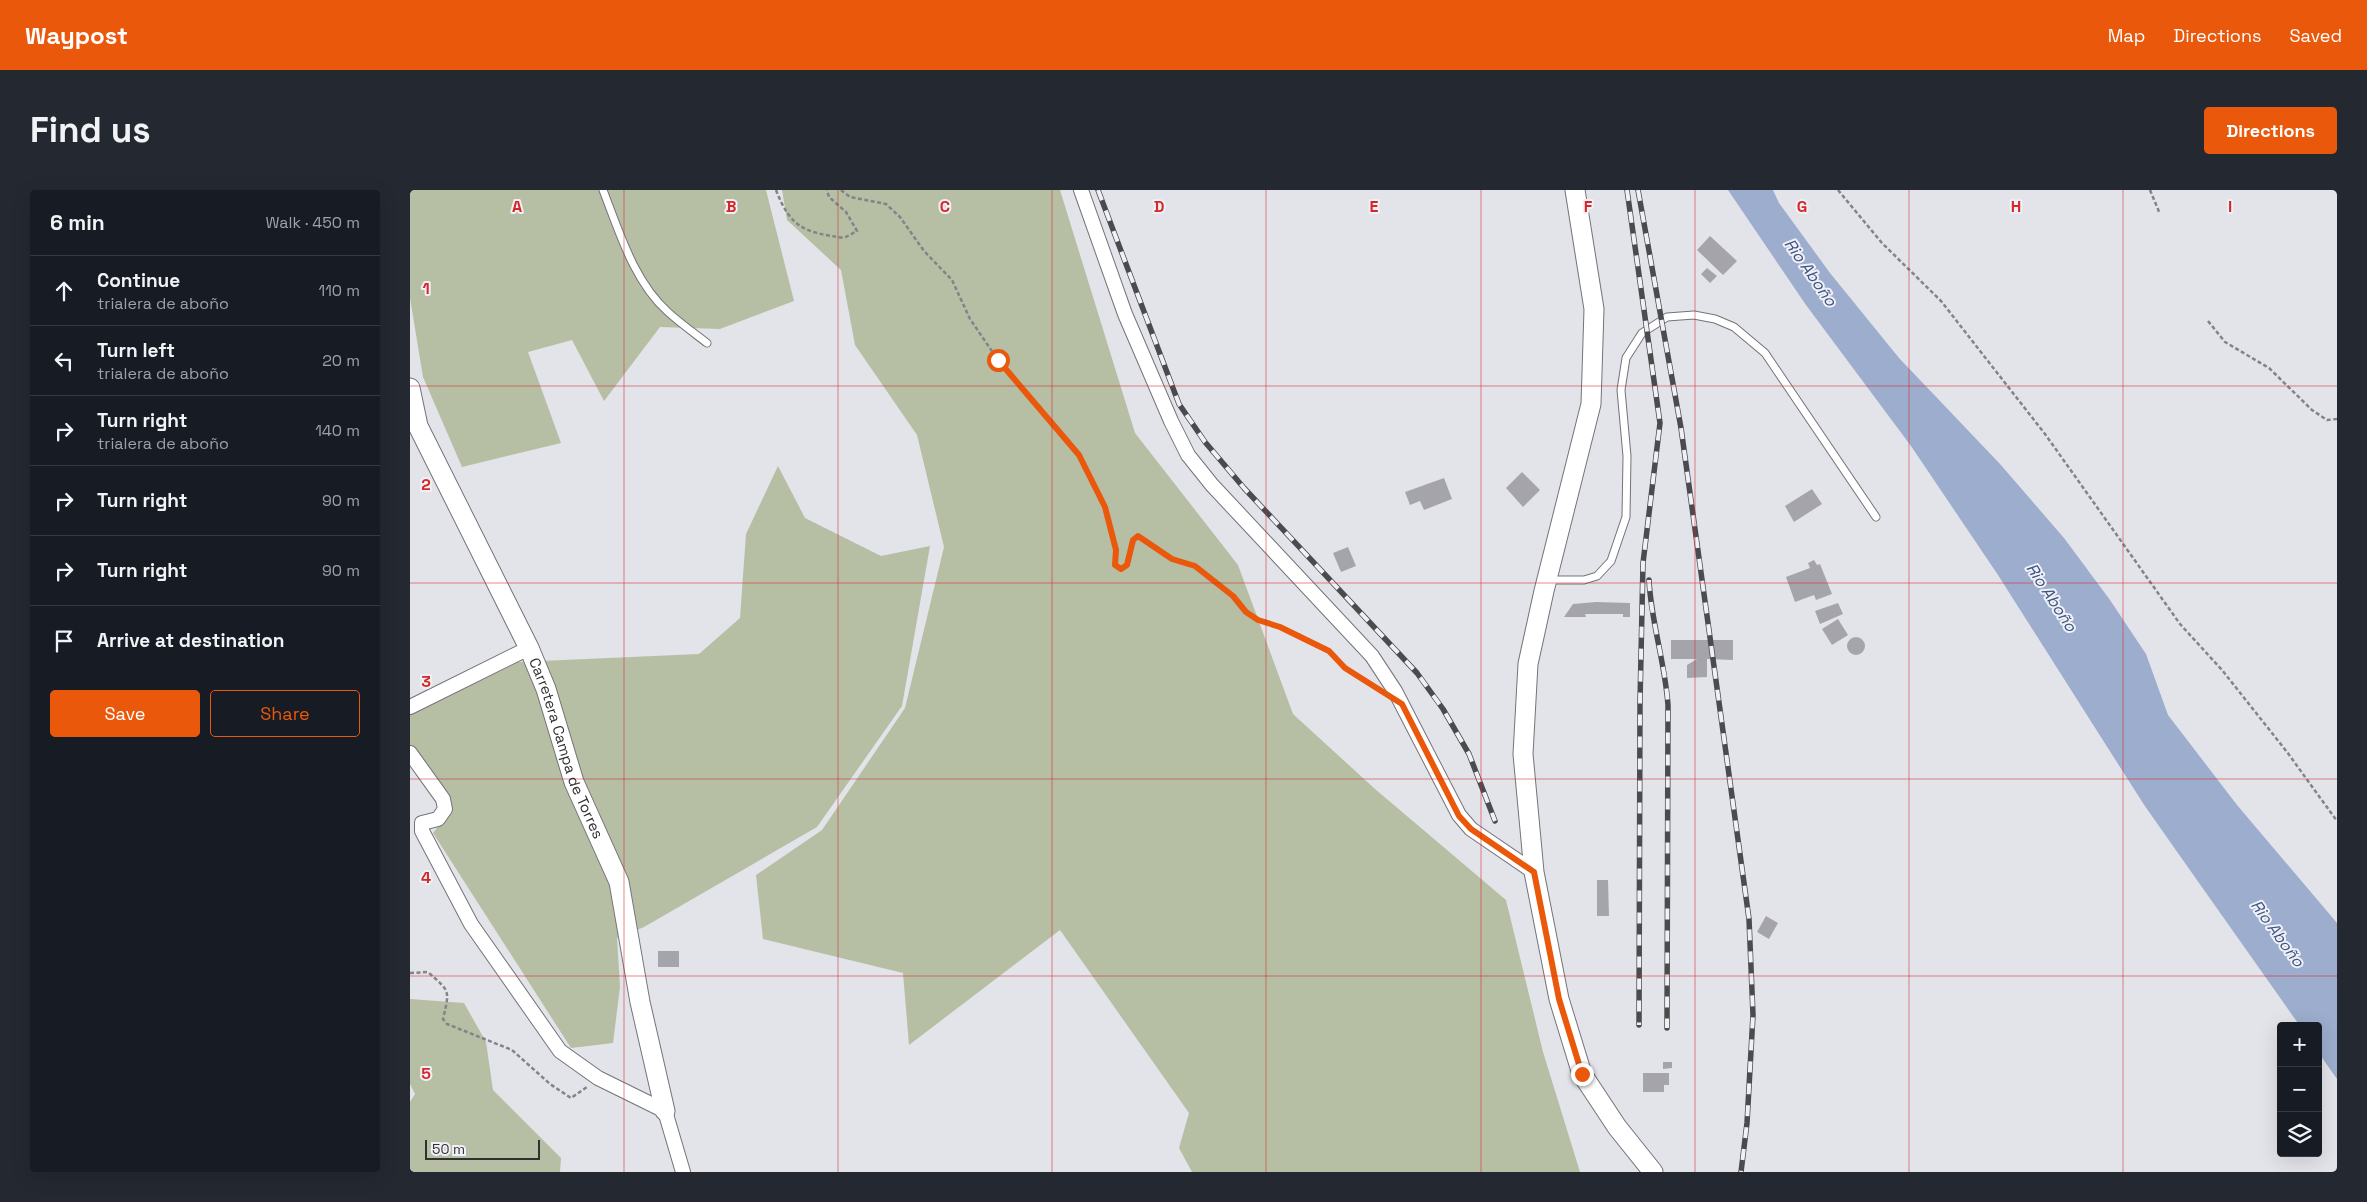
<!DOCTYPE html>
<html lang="en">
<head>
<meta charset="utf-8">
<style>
  :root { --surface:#171b24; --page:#242831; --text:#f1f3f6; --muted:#9ea1a6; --line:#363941; --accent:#ea580c }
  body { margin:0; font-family:"Space Grotesk",sans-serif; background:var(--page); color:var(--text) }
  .controls { position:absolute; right:15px; bottom:15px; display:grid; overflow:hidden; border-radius:5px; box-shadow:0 5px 20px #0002 }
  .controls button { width:45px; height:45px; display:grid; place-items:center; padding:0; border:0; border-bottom:1px solid var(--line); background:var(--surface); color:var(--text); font:25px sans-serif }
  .scale { position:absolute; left:15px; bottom:12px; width:115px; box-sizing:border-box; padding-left:5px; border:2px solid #303032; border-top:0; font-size:14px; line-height:18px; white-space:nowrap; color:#303032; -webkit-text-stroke:4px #f0f0f7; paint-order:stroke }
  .stop { position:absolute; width:15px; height:15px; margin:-11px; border:4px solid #ea580c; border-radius:50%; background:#fff }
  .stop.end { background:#ea580c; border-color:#fff; box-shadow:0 1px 5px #0008 }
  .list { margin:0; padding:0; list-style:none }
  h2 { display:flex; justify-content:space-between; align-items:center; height:65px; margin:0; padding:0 20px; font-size:21px }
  h2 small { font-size:16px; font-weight:400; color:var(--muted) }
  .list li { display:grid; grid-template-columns:32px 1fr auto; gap:15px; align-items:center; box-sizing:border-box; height:70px; padding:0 20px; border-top:1px solid var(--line) }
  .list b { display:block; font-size:19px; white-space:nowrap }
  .list p { margin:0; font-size:16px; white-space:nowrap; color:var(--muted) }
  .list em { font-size:16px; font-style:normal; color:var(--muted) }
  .actions { display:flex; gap:10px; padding:15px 20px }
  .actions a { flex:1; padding:11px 0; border:1px solid var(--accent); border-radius:5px; text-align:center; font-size:18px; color:var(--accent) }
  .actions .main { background:var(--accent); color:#fff }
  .icon { flex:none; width:28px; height:28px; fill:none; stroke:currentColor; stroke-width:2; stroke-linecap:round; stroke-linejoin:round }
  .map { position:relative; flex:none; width:1927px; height:982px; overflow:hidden; border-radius:5px }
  header { display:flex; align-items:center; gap:30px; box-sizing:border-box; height:70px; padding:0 25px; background:var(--accent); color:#fff }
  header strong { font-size:24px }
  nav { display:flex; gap:28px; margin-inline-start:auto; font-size:18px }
  .intro { display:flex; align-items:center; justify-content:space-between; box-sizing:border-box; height:120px; padding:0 30px }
  h1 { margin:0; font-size:35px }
  .button { padding:12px 22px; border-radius:5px; background:var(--accent); color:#fff; font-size:18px; font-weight:700 }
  main { display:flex; gap:30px; padding:0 30px }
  aside { flex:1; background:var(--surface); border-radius:5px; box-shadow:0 5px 20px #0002 }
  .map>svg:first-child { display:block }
  .green { fill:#b6bfa4 }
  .water { fill:#9cadcd }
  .pier { fill:#e3e3ea }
  .building { fill:#a4a4aa }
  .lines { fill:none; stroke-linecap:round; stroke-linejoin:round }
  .lane-casing { stroke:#737379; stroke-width:9 }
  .street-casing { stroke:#737379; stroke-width:16 }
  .secondary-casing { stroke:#737379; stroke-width:21 }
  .path { stroke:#838388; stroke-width:2.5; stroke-dasharray:4 2.5; stroke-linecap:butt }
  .lane { stroke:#fff; stroke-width:7 }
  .street { stroke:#fff; stroke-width:14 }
  .secondary { stroke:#fff; stroke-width:19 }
  .rail-casing { stroke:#4b4b4e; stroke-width:5.5 }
  .rail { stroke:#f0f0f7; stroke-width:4; stroke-dasharray:11; stroke-linecap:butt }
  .route { stroke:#ea580c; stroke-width:6 }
  .grid { fill:none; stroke:#d62828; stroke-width:1; stroke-opacity:0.55 }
  .labels { text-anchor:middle; stroke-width:4; stroke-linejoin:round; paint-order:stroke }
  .street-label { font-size:15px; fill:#303032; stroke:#f0f0f7 }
  .water-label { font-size:16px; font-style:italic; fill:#3d5482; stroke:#f0f0f7 }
  .grid-label { font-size:16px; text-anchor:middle; font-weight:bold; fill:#d62828; stroke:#f0f0f7; stroke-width:4; stroke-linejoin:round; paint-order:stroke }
</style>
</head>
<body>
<header>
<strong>Waypost</strong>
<nav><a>Map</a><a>Directions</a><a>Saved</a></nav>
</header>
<div class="intro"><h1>Find us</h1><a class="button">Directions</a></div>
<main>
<aside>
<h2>6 min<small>Walk · 450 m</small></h2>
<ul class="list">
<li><svg class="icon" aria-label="ahead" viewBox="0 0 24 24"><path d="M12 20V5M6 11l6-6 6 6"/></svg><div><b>Continue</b><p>trialera de aboño</p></div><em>110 m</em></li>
<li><svg class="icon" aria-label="left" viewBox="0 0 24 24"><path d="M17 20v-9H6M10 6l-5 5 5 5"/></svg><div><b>Turn left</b><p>trialera de aboño</p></div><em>20 m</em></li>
<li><svg class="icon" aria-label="right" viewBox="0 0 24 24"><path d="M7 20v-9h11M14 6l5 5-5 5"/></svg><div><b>Turn right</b><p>trialera de aboño</p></div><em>140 m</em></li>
<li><svg class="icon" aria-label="right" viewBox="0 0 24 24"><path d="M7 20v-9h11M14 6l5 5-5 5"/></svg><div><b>Turn right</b></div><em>90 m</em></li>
<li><svg class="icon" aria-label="right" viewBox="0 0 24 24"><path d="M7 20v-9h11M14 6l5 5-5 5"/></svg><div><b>Turn right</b></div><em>90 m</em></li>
<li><svg class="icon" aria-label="arrive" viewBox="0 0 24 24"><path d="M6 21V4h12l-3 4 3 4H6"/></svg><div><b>Arrive at destination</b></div></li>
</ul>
<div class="actions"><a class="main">Save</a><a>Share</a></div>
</aside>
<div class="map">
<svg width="1927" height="982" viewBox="0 0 1927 982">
  <rect width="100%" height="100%" fill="#e3e3ea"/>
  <!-- green -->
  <path class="green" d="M0,0H356L384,111L310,139L250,137L194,211L162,150L118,162L151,253L52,277L13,187L0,108Z
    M372,0H650L725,243L828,375L883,524L965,599L1096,710L1133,862L1170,982H782L769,958L779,923L650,740L499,855L493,783L353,749L346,685L412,640L495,518L534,357L507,245L445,155L431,80L377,30Z
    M368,276L395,328L471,366L520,356L492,516L407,637L234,737L207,748L210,797L203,853L161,858L23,643L39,623L0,559V525L108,472L289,464L330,428L336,344Z
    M0,809L54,813L76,852L83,900L151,968L150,982H0V912L5,904L0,894Z"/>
  <!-- water -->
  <path class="water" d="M1318,0H1363L1369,13L1420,83L1489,168L1590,274L1654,348L1700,410L1736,464L1758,525L1827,615L1927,733V889L1908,862V836H1890L1734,615L1588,385L1501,256L1396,115Z"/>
  <!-- pier -->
  <path class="pier" d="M1571,365H1574L1734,615L1888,836L1732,617Z"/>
  <!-- building -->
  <path class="building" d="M1300,46L1327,71L1313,85L1287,60Z
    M1297,78L1307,86L1300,93L1291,84Z
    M1112,282L1130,300L1113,317L1096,298Z
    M1034,288L1042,309L1014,320L1010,311L1000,315L995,302Z
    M1402,299L1412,314L1384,332L1375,316Z
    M938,357L946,376L931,382L923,363Z
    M1404,370L1407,375L1410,374L1422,404L1406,410L1404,405L1385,412L1376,387L1400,378L1398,373Z
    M1186,412L1220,413V427H1213V424H1175L1176,427H1154L1163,414Z
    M1428,413L1433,424L1410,434L1405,421Z
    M1428,429L1438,445L1422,455L1412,439Z
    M1437 456a9 9 0 1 1 18 0a9 9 0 1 1-18 0Z
    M1261,450H1323V470L1297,469V487L1277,488V475L1287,469H1261Z
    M1187,690H1198L1199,726H1187Z
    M1356,726L1368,733L1359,749L1347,742Z
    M248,761H269V777H248Z
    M1253,872H1262V878L1253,879Z
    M1233,883H1259V895H1254V902H1233Z"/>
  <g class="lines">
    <!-- lane casing -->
    <g class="lane-casing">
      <path id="lane" d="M193,0C209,41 224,92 258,122C270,133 284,143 297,153
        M1137,390H1174L1187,386L1201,371L1216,327L1217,266L1211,200L1216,168L1232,143L1257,127L1284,125L1305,129L1324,137L1355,163L1466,327"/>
    </g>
    <!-- street casing -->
    <g class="street-casing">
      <path id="street" d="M671,0L715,124L761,231L778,265L802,295L962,466L985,501L1049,625L1061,639L1124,682
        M0,517L119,458
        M0,563L33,609L35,619L28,629L12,633V641L61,734L150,861L188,888L255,921L273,982"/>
    </g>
    <!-- secondary casing -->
    <g class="secondary-casing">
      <g id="secondary">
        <path d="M1165,0L1184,119L1181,214L1134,401L1118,474L1113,564L1124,682L1149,809L1172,884L1207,937L1243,982"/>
        <path id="s1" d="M0,198L8,236L119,458L136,499L164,592L209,692L230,812L255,921"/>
      </g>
    </g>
    <!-- path -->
    <path class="path" d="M366,0C381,39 395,42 434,48L447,41L436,22L419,7L417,0
      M431,0L440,7L476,14L490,27L514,61L542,90L560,129L588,170L669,265L695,317L706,360L705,375L711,379L717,375L723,350L728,346L762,369L785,376L823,406L836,422L848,430L870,437L909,455L919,461L935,478L962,494
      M1428,0L1472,53L1531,111L1635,244L1770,434L1812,480L1877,562L1927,631
      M1740,0L1750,24
      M1798,131L1815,152L1859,178L1902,220L1917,230L1927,229
      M0,783L18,782C40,802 40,799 33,829L37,834L102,860L140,894L161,908L177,897"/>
    <!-- lane -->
    <use href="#lane" class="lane"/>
    <!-- street -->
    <use href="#street" class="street"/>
    <!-- secondary -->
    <use href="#secondary" class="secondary"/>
    <!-- rail casing -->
    <g class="rail-casing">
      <path id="rail" d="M688,0L769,214L795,252L834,298L1007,483L1033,519L1059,564L1085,631
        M1217,0L1250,233L1233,373L1230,512L1229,835
        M1228,0L1271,238L1339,729L1343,825L1337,933L1331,982
        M1239,390C1241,432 1255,472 1258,515L1257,838"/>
    </g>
    <!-- rail -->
    <use href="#rail" class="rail"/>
  </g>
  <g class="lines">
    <!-- route -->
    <path class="route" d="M588,170L669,265L695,317L706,360L705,375L711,379L717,375L723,350L728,346L762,369L785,376L823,406L836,422L848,430L870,437L919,461L935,478L992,514L1049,626L1061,639L1124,682L1149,809L1172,884"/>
  </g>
  <!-- grid -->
  <path class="grid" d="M214,0V982M428,0V982M642,0V982M856,0V982M1071,0V982M1285,0V982M1499,0V982M1713,0V982M0,196H1927M0,393H1927M0,589H1927M0,786H1927"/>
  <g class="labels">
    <!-- street labels -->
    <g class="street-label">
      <text dy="5" stroke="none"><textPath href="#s1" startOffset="394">Carretera Campa de Torres</textPath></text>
    </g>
    <!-- water labels -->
    <g class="water-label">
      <text transform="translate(1401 82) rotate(55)" y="6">Rio Aboño</text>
      <text transform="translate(1642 407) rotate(57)" y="6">Rio Aboño</text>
      <text transform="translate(1868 743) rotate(54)" y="6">Rio Aboño</text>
    </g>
  </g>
  <g class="grid-label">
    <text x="107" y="22">A</text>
    <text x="321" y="22">B</text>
    <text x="535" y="22">C</text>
    <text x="749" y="22">D</text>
    <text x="964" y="22">E</text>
    <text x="1178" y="22">F</text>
    <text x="1392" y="22">G</text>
    <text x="1606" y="22">H</text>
    <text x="1820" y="22">I</text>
    <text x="16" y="104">1</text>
    <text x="16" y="300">2</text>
    <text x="16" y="497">3</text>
    <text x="16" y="693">4</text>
    <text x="16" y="889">5</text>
  </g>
</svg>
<div class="controls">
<button>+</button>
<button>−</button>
<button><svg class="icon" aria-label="layers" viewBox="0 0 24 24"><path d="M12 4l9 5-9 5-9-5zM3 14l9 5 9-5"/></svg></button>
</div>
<div class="scale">50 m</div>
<div class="stop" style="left:588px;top:170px"></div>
<div class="stop end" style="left:1172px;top:884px"></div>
</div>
</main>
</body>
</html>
